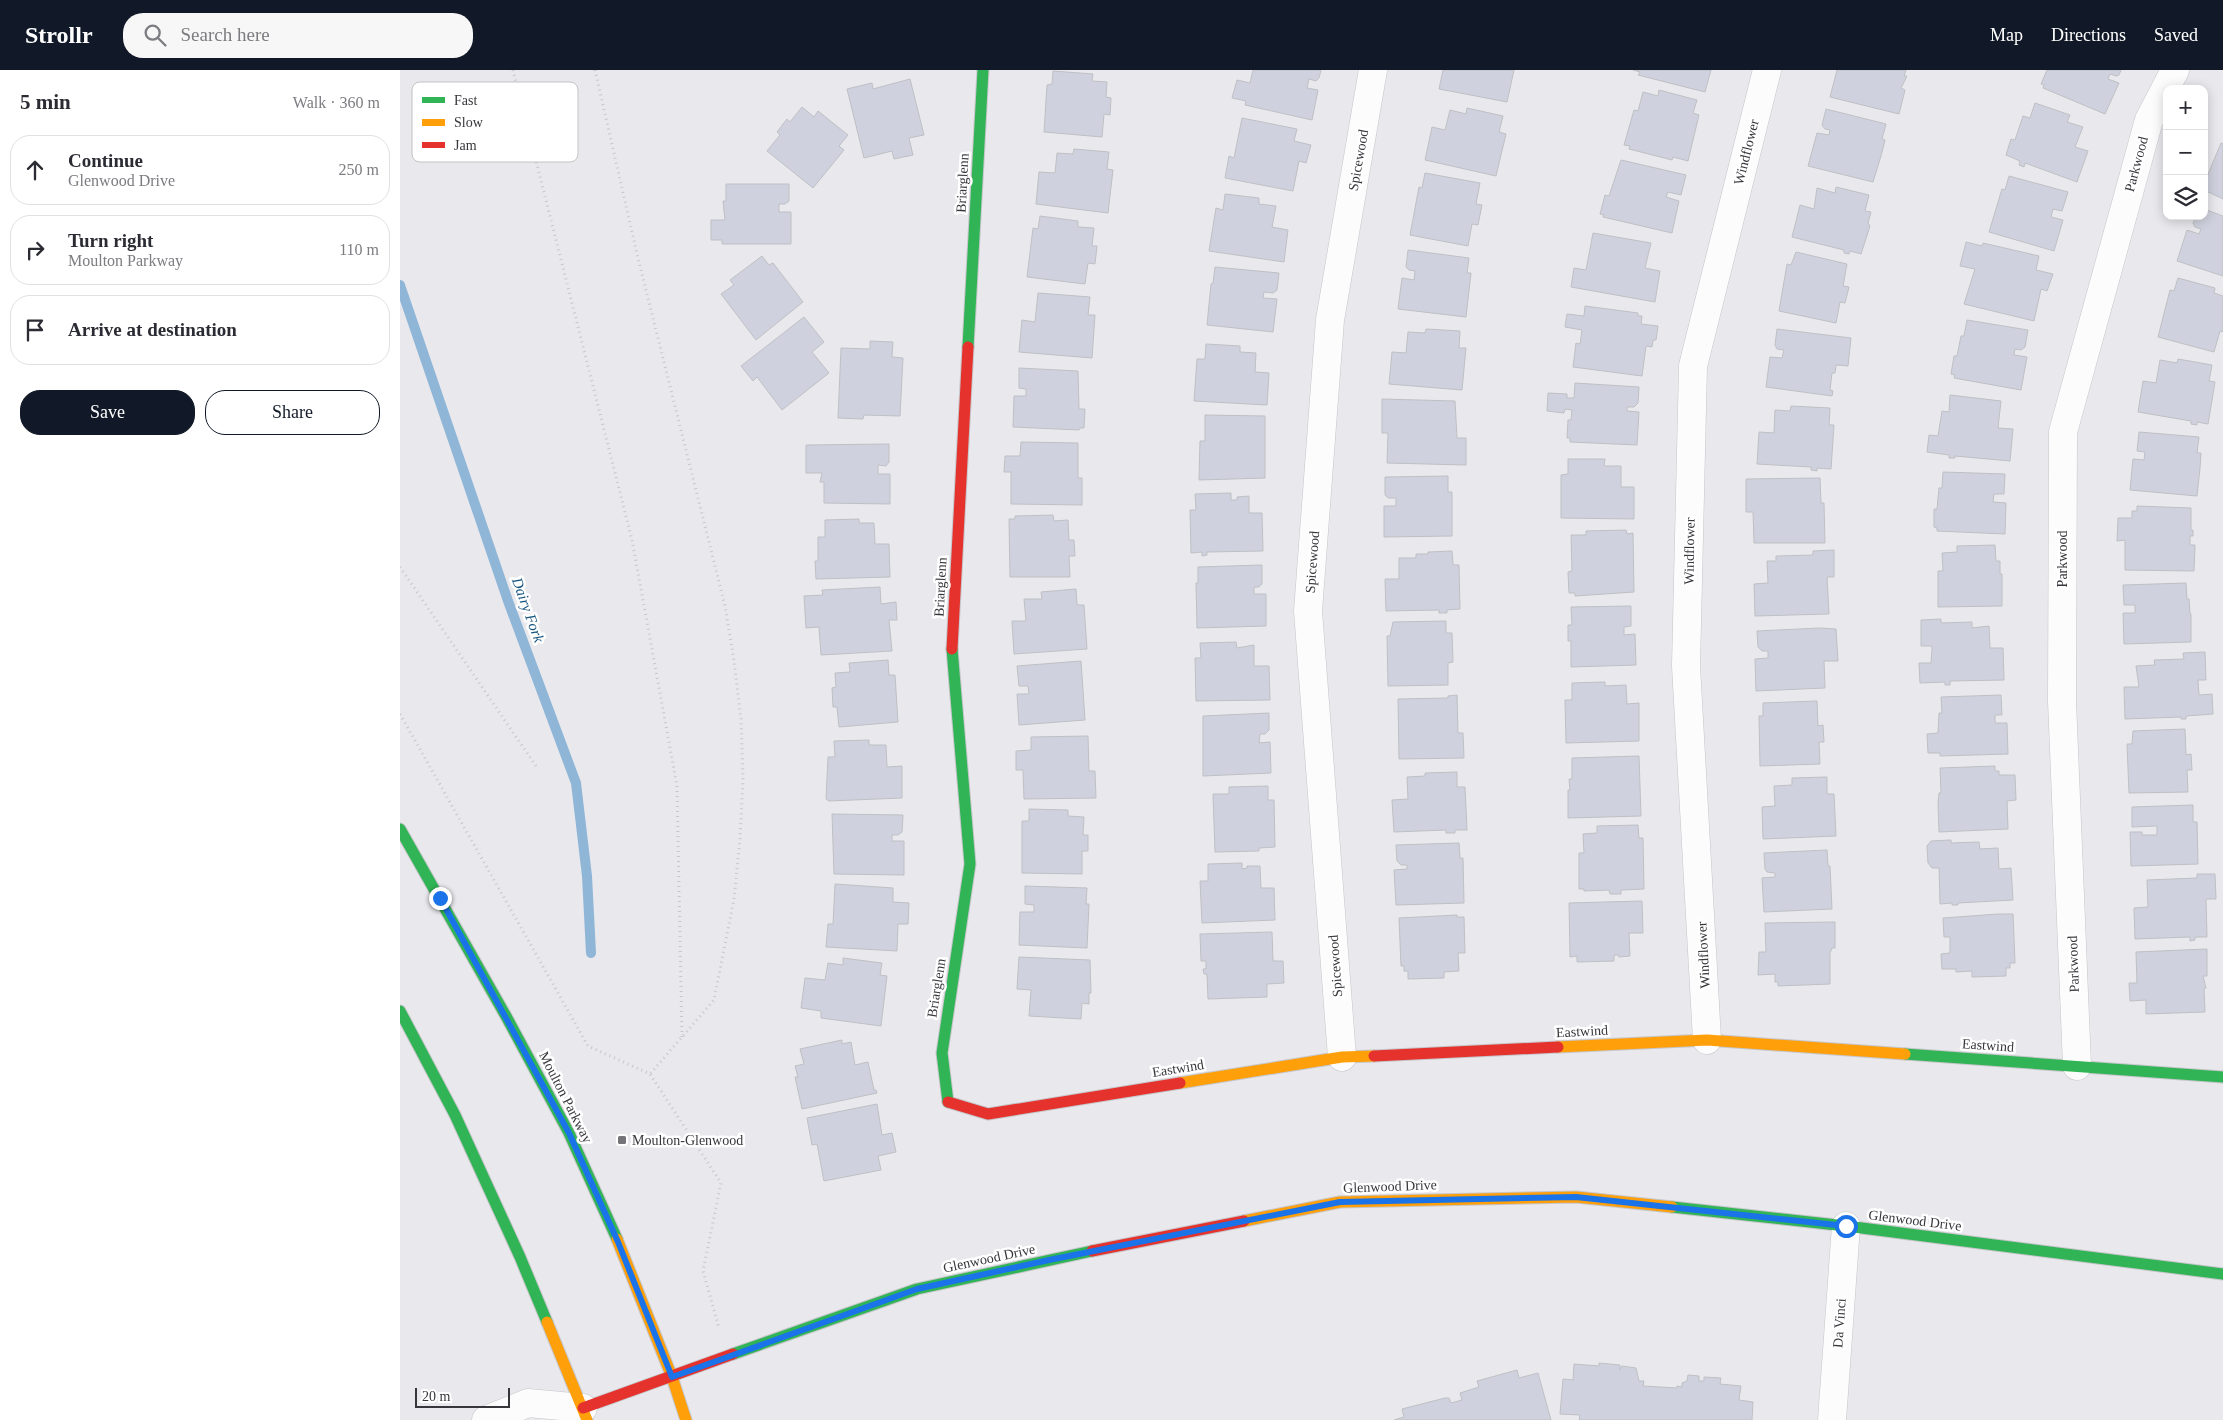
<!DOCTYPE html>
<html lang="en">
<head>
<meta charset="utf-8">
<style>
  :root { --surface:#fff; --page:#f7f7f7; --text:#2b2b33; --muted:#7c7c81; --line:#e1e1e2; --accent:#111827 }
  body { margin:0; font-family:Georgia,serif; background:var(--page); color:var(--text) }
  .controls { position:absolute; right:15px; top:15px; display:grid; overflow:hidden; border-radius:10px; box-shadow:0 2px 12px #0003 }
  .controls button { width:45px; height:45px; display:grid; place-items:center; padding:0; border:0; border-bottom:1px solid var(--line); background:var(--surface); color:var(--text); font:25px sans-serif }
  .scale { position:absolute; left:15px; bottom:12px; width:95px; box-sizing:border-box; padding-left:5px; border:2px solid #37363b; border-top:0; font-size:14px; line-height:18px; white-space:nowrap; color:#37363b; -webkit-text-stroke:4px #fff; paint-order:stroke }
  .stop { position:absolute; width:15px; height:15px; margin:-11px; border:4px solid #1a73e8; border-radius:50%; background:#fff }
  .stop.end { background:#1a73e8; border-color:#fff; box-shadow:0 1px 5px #0008 }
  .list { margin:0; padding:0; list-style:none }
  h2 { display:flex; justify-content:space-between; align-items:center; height:65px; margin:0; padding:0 20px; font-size:21px }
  h2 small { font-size:16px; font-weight:400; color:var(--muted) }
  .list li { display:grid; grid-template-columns:32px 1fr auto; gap:15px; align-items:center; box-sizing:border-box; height:70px; margin:0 10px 10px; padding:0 10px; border:1px solid var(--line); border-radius:20px }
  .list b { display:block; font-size:19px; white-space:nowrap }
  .list p { margin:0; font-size:16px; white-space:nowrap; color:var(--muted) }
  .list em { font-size:16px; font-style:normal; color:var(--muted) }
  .actions { display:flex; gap:10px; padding:15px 20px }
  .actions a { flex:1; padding:11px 0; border:1px solid var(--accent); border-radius:20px; text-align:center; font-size:18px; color:var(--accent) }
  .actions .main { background:var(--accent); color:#fff }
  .icon { flex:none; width:28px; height:28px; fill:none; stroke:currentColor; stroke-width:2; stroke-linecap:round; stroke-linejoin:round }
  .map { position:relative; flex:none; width:1823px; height:1350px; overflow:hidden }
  header { display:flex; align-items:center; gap:30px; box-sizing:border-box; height:70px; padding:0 25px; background:var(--accent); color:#fff }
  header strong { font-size:24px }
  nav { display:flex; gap:28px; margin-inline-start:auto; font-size:18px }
  .search { width:350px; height:45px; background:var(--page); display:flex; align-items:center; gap:12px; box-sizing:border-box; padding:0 18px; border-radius:20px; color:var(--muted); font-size:19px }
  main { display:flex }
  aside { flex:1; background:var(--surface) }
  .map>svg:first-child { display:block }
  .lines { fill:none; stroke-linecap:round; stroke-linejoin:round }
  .stream { stroke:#90b6d7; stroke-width:10 }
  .building { fill:#cfd2de; stroke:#bfc0c4 }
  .street-casing { stroke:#c6c6ca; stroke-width:29 }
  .fast-casing { stroke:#c6c6ca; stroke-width:13 }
  .slow-casing { stroke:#c6c6ca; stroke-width:13 }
  .jam-casing { stroke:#c6c6ca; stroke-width:13 }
  .path { stroke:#c7c7cb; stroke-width:3; stroke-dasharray:1 4; stroke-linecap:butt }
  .street { stroke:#fcfcfc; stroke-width:28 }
  .fast { stroke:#30b455; stroke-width:11 }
  .slow { stroke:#ff9f0a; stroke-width:11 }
  .jam { stroke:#e5322d; stroke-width:11 }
  .route { stroke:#1a73e8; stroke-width:6 }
  .poi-dot { fill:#757479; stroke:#fff; stroke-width:2 }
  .labels { text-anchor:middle; stroke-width:5; stroke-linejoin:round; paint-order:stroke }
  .street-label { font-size:14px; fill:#37363b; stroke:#fff }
  .poi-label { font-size:14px; fill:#37363b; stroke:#fff; text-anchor:start }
  .water-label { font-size:15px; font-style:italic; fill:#15527e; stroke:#fff }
  .key { fill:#fff; stroke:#c3c3c4; stroke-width:1 }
  .key-label { font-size:14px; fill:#37363b }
</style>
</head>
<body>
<header>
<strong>Strollr</strong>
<div class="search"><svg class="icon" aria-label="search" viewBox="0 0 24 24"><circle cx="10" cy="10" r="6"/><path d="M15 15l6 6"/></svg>Search here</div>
<nav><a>Map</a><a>Directions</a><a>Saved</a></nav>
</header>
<main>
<aside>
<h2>5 min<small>Walk · 360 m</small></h2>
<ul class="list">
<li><svg class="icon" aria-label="ahead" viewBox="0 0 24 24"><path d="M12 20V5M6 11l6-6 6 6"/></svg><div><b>Continue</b><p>Glenwood Drive</p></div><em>250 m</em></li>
<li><svg class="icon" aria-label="right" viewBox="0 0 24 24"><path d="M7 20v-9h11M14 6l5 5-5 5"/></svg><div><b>Turn right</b><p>Moulton Parkway</p></div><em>110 m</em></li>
<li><svg class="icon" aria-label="arrive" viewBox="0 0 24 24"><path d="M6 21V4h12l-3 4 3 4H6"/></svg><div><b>Arrive at destination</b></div></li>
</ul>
<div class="actions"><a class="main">Save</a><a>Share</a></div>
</aside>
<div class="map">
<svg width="1823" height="1350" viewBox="0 0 1823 1350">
  <rect width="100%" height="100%" fill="#e8e8ed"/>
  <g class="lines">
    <!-- stream -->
    <path class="stream" d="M0,215L108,531L176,713L187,806L191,883"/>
  </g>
  <!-- building -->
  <path class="building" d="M853,0H921L919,8L916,11L909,9L907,18L918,20L912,50L845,35L846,31L832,28L837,10L850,13Z
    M1043,0H1114L1107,32L1039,19Z
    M1233,0H1311L1305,22L1238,5L1240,2Z
    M1437,0H1506L1504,6H1507L1501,18L1505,20L1499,44L1430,27Z
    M1647,0H1721L1719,5L1716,6L1710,4L1708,9L1719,13L1705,44L1643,18L1644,15L1641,14Z
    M653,1L693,4L692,11L707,12L706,27L711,28L710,45L704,44L702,67L644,62L647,15L652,14Z
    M510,9L524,65L509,68L513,85L494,89L492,81L464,88L447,19L472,13L473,19Z
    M1259,20L1297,30L1293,43L1299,45L1288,91L1273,87L1272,90L1229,79L1230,76L1224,75L1234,40L1238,41L1243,22L1258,26Z
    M1635,33L1670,45L1667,52L1683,57L1675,77L1688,81L1677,112L1625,93L1624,97L1619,95L1620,91L1606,85L1611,69L1615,70L1623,46L1630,48Z
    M402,37L414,47L418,41L448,65L439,76L444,80L413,118L367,81L380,65L377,62L387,49L390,52Z
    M1067,38L1103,46L1099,62L1106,64L1096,106L1025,90L1032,57L1045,60L1050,40L1066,44Z
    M1426,39L1486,54L1482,69L1485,70L1481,86L1473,112L1408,96L1417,63L1429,65L1430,60L1425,59L1422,55Z
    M842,48L897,59L894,71L911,75L906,93L899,91L893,121L825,108L829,86L834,88Z
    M1821,73L1823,74V129L1804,120V114Z
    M674,79L709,82L707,99L713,100L708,143L636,134L639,102L655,103L657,83L673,84Z
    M1221,90L1286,105L1281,125L1268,122L1266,127L1279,131L1272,163L1203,147L1204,145L1200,144L1205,125L1209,126Z
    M1025,103L1080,113L1076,134L1082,135L1078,155L1072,154L1068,176L1010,165L1019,117L1022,118Z
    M1609,106L1668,122L1662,141L1653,139L1651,147L1663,150L1654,181L1589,162L1602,119L1605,120Z
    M326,114H389V131L385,134H379V142H391V174H322V170H311V150H325L323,131H326Z
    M1436,117L1469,125L1465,141L1471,142L1468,153L1470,156L1461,184L1450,181L1449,184L1444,183V180L1392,167L1400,135L1414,139L1417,118L1435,123Z
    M825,124L859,128V134L876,136L872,157L888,160L884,192L809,181L816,138L823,140Z
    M1804,139L1823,146V206L1777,191L1787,160L1799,164L1801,159L1795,157L1793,153L1796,146H1804Z
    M640,146L678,151V157L694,158L692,176H697L695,194L688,193L685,214L627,207L633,158L638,159Z
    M1193,163L1251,173L1245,198L1260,201L1255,232L1171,217L1174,198L1186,200Z
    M1566,172L1582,176L1583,173L1639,186L1636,200L1653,204L1647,221L1641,219L1634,251L1564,234L1575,199L1560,196Z
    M1008,180L1069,188L1067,203H1071L1066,247L998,239L1002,208L1014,210L1015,201L1009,200L1006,197Z
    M1396,182L1447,194L1443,216L1449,217L1445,233L1440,232L1436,253L1379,241L1387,194L1391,195Z
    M362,186L369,195L373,193L403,232L356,270L321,224L334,215L330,210Z
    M815,197L879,203L877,220L873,223L864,222L863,228L877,229L873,262L807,255L811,214L813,213Z
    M1778,208L1815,218L1814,223L1823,226V262L1820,261L1814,282L1758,267L1770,220L1774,221Z
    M638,223L690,227L688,245H695L692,288L619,282L622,250L635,252Z
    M1185,236L1238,243V246H1242L1241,254L1258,256L1256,270H1253L1252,277L1246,276L1242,306L1173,297L1176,273L1180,274L1182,260L1165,257L1167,244L1184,246Z
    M404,247L424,272L412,282L429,303L382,340L357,307L353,311L341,296Z
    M1567,250L1628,260L1625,277L1621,280L1615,279L1614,285L1627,287L1621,320L1554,308L1555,305L1551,304L1554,286H1557L1561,266H1564Z
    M1026,259L1060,261L1059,278H1066L1062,320L989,314L992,282L1006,283L1008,262L1025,263Z
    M1377,259L1451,268L1448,296L1436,295L1435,303H1432L1430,320L1433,321L1432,326L1366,317L1370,287L1382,288L1384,280L1377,279L1375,275Z
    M470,271L493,272L492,287L503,288L500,346L464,345L463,349L438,348L441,278L470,279Z
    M806,274L840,276V282L856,283L855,302L869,303L867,335L794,331L797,289H805Z
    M1778,289L1812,295L1809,311L1815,312L1808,354L1797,352V355L1791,354V351L1738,342L1743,311L1756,313L1760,290L1777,293Z
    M619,298L678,301L679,339H685L684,358H680L679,360L613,357L614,326H626V319L619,318Z
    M1175,313L1239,317L1238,333L1234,337H1227V341L1239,342L1237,375L1170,372V368H1167L1168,350H1171L1172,340L1165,339L1164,343L1147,341L1148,323L1167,324V328H1174Z
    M1550,325L1601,331L1598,358L1613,359L1610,391L1555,386V388H1549V385L1527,382L1529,365L1538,366L1542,341L1549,342Z
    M982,329L1055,331L1057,368H1066V395L987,393L988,363H982Z
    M1391,336L1430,338L1429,355H1434L1431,399L1417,398V401L1411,400V397L1357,394L1359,362L1374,363L1375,340L1390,341Z
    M805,345L865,346V408L799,410L800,371H805Z
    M1739,362L1799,367L1797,383H1801L1800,398L1797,426L1730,420L1733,389L1744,390L1745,382L1737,381Z
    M621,372L678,373V408H682V435L611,434V402H604L605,386H620Z
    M489,374V392L486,396L478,395V404H490V434L424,433V412H420L422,403H406V375Z
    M1168,389H1205L1204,396H1221V417H1234V449L1161,448V405L1168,404Z
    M1543,402L1605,404L1604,424H1594L1593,432L1606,433L1605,464L1537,461V458L1534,457V439H1537L1539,418H1542Z
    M1048,406V422H1052V466L984,467V436H996V428H988L985,425V407Z
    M1420,408L1421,433H1424L1425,473H1354L1353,442H1346V409Z
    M831,423V430H837V427L849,426V443H862L863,481L807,482V485L802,486V482L791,483L790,440H796L795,424Z
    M1737,436L1791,438V460H1793V466H1790V475H1795L1794,501L1725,500V470L1717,471L1718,448H1732V441H1737Z
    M653,445L654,451L668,450L669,470H674L675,486H669L670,507H610L609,449H615V446Z
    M459,449V453H474L475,474H489L490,507L416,509L415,491H418V467H425V450Z
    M1226,460L1227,464L1233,463L1234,522L1175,526V523H1169L1168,502L1172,501L1171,465H1186V461Z
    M1595,475L1596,491H1600V504H1602V536L1538,537V501H1543L1542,483L1557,482V476Z
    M1434,480V507H1427L1429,544L1355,546L1354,514L1368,513L1367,491H1376V486L1413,485V481Z
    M1052,481L1053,495H1059L1060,539L1047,540V543H1039V540L986,541L985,509H999V488H1016V484H1028V482Z
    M862,495V514L859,517H854V524H866V556L797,558L796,513H798V497Z
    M1786,513L1787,529H1789L1790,544H1791V572L1724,574L1723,543H1735V535H1724L1723,515Z
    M480,517L481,534L496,532L497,550H489L492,581L421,585L419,557L406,558L404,526L423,525L422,520Z
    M676,519L677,535H684L687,579L614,584L612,551H626L624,529H642L641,522Z
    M1231,536V556L1224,557V565L1235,564L1236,595L1171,597V571H1168V555H1172L1171,537Z
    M1541,549V553L1572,552V558L1589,556L1590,578H1603L1604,610L1550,611V615H1545V612L1520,613L1519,593H1531L1532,580V576H1521V550Z
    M1046,551V563H1052L1053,592L1048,593V615L988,616L987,566H990L993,552Z
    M1420,558L1436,559L1438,591H1424L1425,618L1356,621L1355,589L1368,588V581H1362L1358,577L1357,561Z
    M836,572L837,578L854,575V596H869L870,630L796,631L795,588H801L800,573Z
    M1805,582L1806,610H1798L1799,625L1812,624L1813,644L1786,646V649H1781V647L1725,649L1724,617H1739L1736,596L1755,595L1754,590L1784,589L1783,583Z
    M488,590L489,605H495L498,652L439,657L437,637H433L432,618L436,617L435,603L450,602L449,593Z
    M681,591L685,650L619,655L617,624H629L628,616H619L617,596Z
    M1205,612V616L1226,615L1227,634L1239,633V671L1166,673L1165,630H1172V613Z
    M1057,625L1058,663H1063L1064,688L999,689L998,629L1048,628V626Z
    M1601,625L1602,645H1595V653H1607L1608,684L1540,686V683H1528L1527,664L1538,663L1539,643H1542L1541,627Z
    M1417,631L1418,656L1423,655L1424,672H1419L1420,694L1360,696L1359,646H1363V633Z
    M869,643V660L865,664H860L859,673L870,672L871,703L803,706V646Z
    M1785,659L1786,685L1791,684L1792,700H1787L1788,722L1729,723L1727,674H1732L1733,661Z
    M688,666L689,701H695L696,728L624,729L623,700H616V681L631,680V667Z
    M469,670V675H486L487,697L502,696V728L429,731L426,729L428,687H435L434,671Z
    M1239,686L1241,746L1168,748V720H1170L1169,709H1172V688Z
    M1595,696V701H1599V705H1615L1616,730L1607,731L1608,759L1539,762L1538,733L1539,723H1541L1540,698Z
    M1057,702V717H1065L1067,760H1055V763H1046V760L994,762L992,730L1008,729L1007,707L1025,706V703Z
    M1427,707V724H1434L1436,766L1363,769L1362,737L1375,736L1374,716L1392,715V708Z
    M868,716V730H874L875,777L859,778V781L815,782L813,724H829V717Z
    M1793,735V752H1797L1798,794L1731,796L1730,762H1742V765H1757V756L1732,757V737Z
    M629,739L668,740V746L684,747L683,765H688V781H682V804L622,803V751H629Z
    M432,744L503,745L502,762L498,765H492V771H504V805L434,804Z
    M1238,755L1239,768H1243L1244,819L1221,820V824H1210L1209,820L1184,821V819H1179V783H1184L1183,764L1197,763V756Z
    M1551,770V773L1579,772L1580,779L1598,778L1599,799L1611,798L1613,830L1558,833V835H1552V833L1540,834L1539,798H1532L1528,793L1527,776L1531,771Z
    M1059,773L1060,788H1063L1064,833L996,835L994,800L1007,799V795H1001L997,791L996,775Z
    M1427,780L1428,796H1430L1432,839L1364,842L1362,808L1375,807V803L1367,802L1365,799L1364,783Z
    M842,793V799L847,798V796H860L861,818H874L875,850L802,853L800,811H808V794Z
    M1797,804H1815L1816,829H1806L1807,867H1795V870L1790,871V867L1735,869L1734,838L1748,837L1747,810L1797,808Z
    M435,814L493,818V832L509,833L508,854H498L497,881L426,877L428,854H433Z
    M625,816L687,818L686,834H689L687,878L619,875L620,842H634V835L625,834Z
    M1242,831L1243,863H1229L1230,886L1219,887V885H1214V891L1177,892V886L1170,887L1169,833Z
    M1598,844H1613L1615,893H1610V898H1606V906L1572,907V901L1556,902V899H1542L1541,884L1550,883V867H1544L1543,848Z
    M1057,845V847H1064L1065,883H1058L1059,901L1044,902V908L1008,909V901H1004V896H1001L999,848Z
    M1435,852V878H1432L1430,883V914L1378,916V912H1375V904L1358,905L1359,882H1366L1365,853Z
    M872,862L873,891H883L884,913L867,914V927L808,929L807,904H804L803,899H806V891H801L800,864Z
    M1807,879V906H1803L1806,918L1804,919L1805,942L1746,944V930L1730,931L1729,913H1737L1736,882Z
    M619,887L690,890L691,923H689V934L682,933L681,949L629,946L631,920L617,919Z
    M443,888L482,893L480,905L487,906L481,956L421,948V941L401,938L405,908L425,910L428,893L443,895Z
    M442,970V974L451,972L455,995L468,992L474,1020H476L477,1023L402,1039L395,1007H398L395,996L404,994L400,979Z
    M477,1034L482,1065L492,1063L496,1082L478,1086L481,1100L424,1111L417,1074L412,1075L407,1048Z
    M1199,1293L1220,1295V1300L1222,1296L1236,1298L1239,1311H1244L1243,1316L1277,1318V1316L1282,1317V1313L1287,1311L1288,1305L1299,1306V1311H1304V1307L1321,1308L1320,1314L1341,1316L1339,1330L1353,1332L1352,1350H1179L1180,1345L1160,1344L1163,1309L1173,1310L1174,1294L1199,1296Z
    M1117,1300L1119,1308L1138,1303L1151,1350H994L1004,1347L1002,1339L1045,1328H1049L1051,1333L1062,1330L1060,1323L1079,1317L1077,1311Z"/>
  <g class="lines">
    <!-- street casing -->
    <g class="street-casing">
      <path id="street" d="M1307,970L1286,596L1293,296L1367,0
        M942,987L908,541L930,250L973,0
        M1677,996L1662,631L1663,362L1749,50L1775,0
        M86,1350L128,1333L183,1338
        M1432,1350L1446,1156"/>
    </g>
    <!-- fast casing -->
    <g class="fast-casing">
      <path id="fast" d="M568,277L583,0
        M0,759L107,948L169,1063L217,1169
        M0,941L55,1045L120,1187L147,1252
        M1505,984L1823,1007
        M548,1032L542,983L570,794L552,579
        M1272,1137L1446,1156L1823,1204
        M333,1284L517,1219L692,1181"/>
    </g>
    <!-- slow casing -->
    <g class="slow-casing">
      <path id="slow" d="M1158,977L1307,970L1505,984
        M780,1013L942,987L974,986
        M844,1151L940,1132L1176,1127L1272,1137
        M217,1169L272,1307L286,1350
        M147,1252L187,1350"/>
    </g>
    <!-- jam casing -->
    <g class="jam-casing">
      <path id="jam" d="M552,579L568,277
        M974,986L1158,977
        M548,1032L588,1044L780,1013
        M692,1181L844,1151
        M183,1338L333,1284"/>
    </g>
    <!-- path -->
    <path class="path" d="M113,0L232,470L277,716L282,967
      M195,0L238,188L325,536L334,591L341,649L343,708L340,769L334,829L314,930L250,1004
      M0,497L136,696
      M0,644L188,976L250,1004L321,1113L303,1201L319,1258"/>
    <!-- street -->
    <use href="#street" class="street"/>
    <!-- fast -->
    <use href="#fast" class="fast"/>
    <!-- slow -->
    <use href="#slow" class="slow"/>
    <!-- jam -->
    <use href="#jam" class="jam"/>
  </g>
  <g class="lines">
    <!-- route -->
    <path class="route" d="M40,828L169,1063L218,1172L272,1307L517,1219L649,1190L940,1132L1176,1127L1446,1156"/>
  </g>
  <!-- markers -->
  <rect class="poi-dot" x="217" y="1065" width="10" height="10" rx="2.5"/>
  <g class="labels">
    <!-- street labels -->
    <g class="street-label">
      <text transform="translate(1346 82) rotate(-76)" y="5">Windflower</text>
      <text transform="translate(958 90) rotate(-80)" y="5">Spicewood</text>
      <text transform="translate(1736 94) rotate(-75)" y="5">Parkwood</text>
      <text transform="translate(562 113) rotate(-87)" y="5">Briarglenn</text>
      <text transform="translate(1289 481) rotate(-89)" y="5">Windflower</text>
      <text transform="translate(1662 489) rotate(-90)" y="5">Parkwood</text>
      <text transform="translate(912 492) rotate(-86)" y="5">Spicewood</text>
      <text transform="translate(540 517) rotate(-87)" y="5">Briarglenn</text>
      <text transform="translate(1303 885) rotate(-93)" y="5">Windflower</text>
      <text transform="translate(1673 894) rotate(-92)" y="5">Parkwood</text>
      <text transform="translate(935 896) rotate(-94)" y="5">Spicewood</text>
      <text transform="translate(536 918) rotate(-81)" y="5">Briarglenn</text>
      <text transform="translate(1182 961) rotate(-3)" y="5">Eastwind</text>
      <text transform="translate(1588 975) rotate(4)" y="5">Eastwind</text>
      <text transform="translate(778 998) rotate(-9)" y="5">Eastwind</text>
      <text transform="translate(166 1027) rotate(63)" y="5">Moulton Parkway</text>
      <text transform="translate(990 1116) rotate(-2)" y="5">Glenwood Drive</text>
      <text transform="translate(1515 1150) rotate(7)" y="5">Glenwood Drive</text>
      <text transform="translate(589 1188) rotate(-12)" y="5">Glenwood Drive</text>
      <text transform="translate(1439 1253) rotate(-86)" y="5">Da Vinci</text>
    </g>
    <!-- poi labels -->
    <g class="poi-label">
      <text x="232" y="1075">Moulton-Glenwood</text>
    </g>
    <!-- water labels -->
    <g class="water-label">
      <text transform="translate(128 540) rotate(70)" y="5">Dairy Fork</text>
    </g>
  </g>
  <!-- legend -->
  <rect x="12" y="12" width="166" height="80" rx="8" class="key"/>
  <rect x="22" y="27" width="23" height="6" fill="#30b455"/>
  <rect x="22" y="49" width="23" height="7" fill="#ff9f0a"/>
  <rect x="22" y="72" width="23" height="6" fill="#e5322d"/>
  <g class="key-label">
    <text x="54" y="35">Fast</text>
    <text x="54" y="57">Slow</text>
    <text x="54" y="80">Jam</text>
  </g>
</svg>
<div class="controls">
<button>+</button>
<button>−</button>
<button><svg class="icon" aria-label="layers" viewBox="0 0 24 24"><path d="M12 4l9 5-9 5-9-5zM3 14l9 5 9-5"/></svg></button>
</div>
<div class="scale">20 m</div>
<div class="stop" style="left:1446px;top:1156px"></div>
<div class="stop end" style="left:40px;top:828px"></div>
</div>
</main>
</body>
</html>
